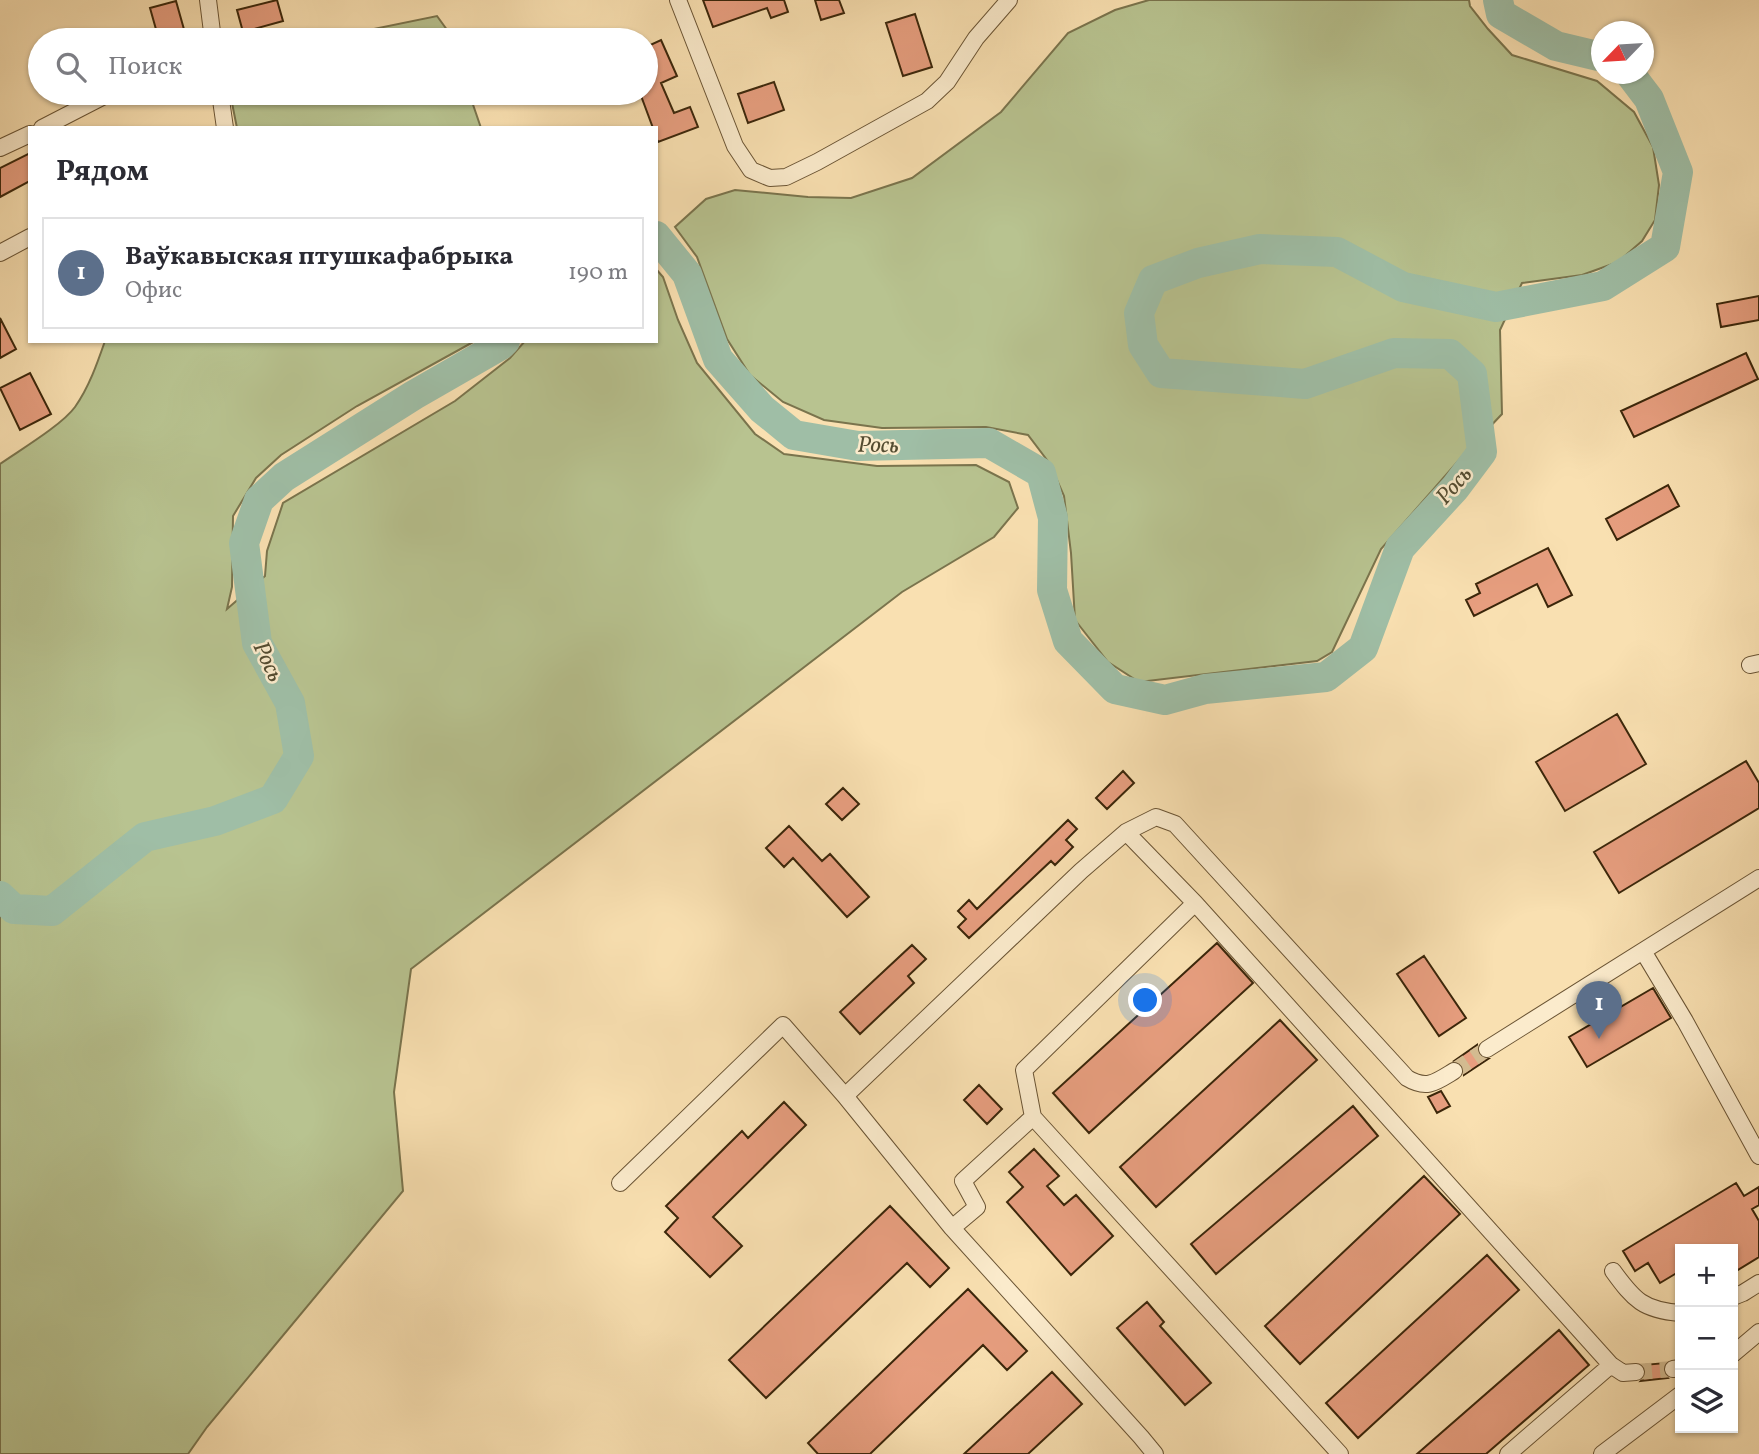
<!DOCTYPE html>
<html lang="ru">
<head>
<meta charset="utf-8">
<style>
  :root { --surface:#fff; --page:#f2f2f3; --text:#2b2b33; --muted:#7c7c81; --line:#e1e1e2; --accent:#8f2418 }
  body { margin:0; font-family:Vollkorn,serif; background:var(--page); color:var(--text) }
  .controls { position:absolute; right:21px; bottom:21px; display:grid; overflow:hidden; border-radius:0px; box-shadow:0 2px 5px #0004 }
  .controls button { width:63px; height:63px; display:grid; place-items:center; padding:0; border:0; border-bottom:2px solid var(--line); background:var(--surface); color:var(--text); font:35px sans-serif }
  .compass { position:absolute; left:1591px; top:21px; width:63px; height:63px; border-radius:50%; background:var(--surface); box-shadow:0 2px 5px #0004; rotate:245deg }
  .you { position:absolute; left:1146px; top:1001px; width:24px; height:24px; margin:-18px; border:5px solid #fff; border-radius:50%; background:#1a73e8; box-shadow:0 0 0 10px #1a73e833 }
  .badge { display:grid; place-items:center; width:46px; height:46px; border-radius:50%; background:var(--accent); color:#fff; font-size:23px; font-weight:700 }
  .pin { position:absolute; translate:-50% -58px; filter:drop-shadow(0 2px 4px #0008) }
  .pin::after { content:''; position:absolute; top:37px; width:24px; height:21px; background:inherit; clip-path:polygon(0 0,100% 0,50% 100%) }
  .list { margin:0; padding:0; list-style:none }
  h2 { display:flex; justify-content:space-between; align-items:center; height:91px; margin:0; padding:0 28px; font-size:30px }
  h2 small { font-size:23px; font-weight:400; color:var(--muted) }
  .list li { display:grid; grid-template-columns:46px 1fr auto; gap:21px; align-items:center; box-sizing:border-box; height:112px; margin:0 14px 14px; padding:0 14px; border:2px solid var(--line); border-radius:0px }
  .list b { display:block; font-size:26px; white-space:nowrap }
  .list p { margin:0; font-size:23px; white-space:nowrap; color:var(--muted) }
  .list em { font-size:23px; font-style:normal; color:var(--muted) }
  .icon { flex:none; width:38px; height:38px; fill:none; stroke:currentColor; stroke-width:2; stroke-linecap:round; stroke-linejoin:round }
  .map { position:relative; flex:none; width:1759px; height:1454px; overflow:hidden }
  .search { position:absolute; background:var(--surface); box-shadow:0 2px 5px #0004; left:28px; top:28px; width:630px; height:77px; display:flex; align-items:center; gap:18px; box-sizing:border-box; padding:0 24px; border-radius:38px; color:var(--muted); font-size:26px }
  .panel { position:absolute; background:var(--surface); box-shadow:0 2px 5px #0004; left:28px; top:126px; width:630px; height:217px; border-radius:0px }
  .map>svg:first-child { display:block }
  .green { fill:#b8c390; stroke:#7a744d; stroke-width:2 }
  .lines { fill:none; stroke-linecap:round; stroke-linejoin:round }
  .river { stroke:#9fbea6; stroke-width:30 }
  .building { fill:#e79e7f; stroke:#3b260a; stroke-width:2 }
  .minor-tunnel { stroke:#d3bb90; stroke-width:16; stroke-dasharray:16 8; stroke-linecap:butt }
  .minor-casing { stroke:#6a5434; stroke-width:18 }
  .minor { stroke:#fbebcc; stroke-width:16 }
  .labels { text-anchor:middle; stroke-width:5; stroke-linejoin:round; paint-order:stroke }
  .water-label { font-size:23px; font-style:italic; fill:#544c31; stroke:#fbebcc }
</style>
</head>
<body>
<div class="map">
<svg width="1759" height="1454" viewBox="0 0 1759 1454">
  <rect width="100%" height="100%" fill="#f9e0b1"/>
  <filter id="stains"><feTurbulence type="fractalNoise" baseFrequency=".00286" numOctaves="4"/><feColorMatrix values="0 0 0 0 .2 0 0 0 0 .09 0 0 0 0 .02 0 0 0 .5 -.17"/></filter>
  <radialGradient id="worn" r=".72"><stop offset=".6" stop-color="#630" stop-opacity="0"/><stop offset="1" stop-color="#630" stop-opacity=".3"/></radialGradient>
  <!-- green -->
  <path class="green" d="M1149,0H1469L1470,6L1488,29L1512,55L1597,81L1634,112L1653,147L1659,185L1655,220L1642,241L1618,262L1582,275L1522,283L1500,330L1502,414L1467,451L1381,549L1332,652L1317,661L1139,682L1108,662L1075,620L1071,553L1064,496L1050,464L1028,435L986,427L882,428L824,420L783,402L750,375L727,339L697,257L675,227L706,199L735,190L808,197L851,198L912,178L1001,112L1068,33L1115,10Z
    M437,16L450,34L452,40H320Z
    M230,93H469L481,128H237Z
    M656,269L663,277L678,320L697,363L755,434L784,454L877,466L976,465L1009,482L1018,508L994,537L902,592L411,969L394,1092L403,1191L207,1427L188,1454H0V464C20,450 62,425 75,407C89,387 97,364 105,341H475L357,406L281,455L256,478L233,516L232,587L227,609L265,576L267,551L283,503L455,401L510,358L525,341H656Z"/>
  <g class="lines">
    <!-- river -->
    <path class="river" d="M1498,0L1501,14L1556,46L1602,57
      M656,236L687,274L718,359L762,409L794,435L858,446L989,443L1041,473L1053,518L1052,590L1068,641L1115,689L1165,700L1205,689L1326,677L1363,648L1400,548L1455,488L1482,452L1472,374L1450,354L1394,353L1305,384L1161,373L1143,345L1139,313L1153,280L1198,263L1260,249L1337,252L1403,287L1496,307L1603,286L1665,247L1678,172L1649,99L1630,74
      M0,896L14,909L52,911L145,837L215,821L273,799L299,756L290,703L257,643L244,543L259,500L284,477L414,395L501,345L505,341"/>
  </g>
  <!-- building -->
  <path class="building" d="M277,0L283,21L243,32L237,10Z
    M703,0H784L788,12L771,18L767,8L713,27Z
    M815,0H839L844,13L821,20Z
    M176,1L187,40H159L150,8Z
    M915,14L932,67L903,76L886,23Z
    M661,40L677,76L661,83L674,113L690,107L698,127L658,142L656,137V128H653L640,93H646V47Z
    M774,82L784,110L748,123L738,94Z
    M30,153V181L0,197V168Z
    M1759,296V320L1721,327L1717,304Z
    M0,318L16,349L0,358Z
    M1746,353L1758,379L1634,437L1621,411Z
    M30,373L51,414L20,430L0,388Z
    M1668,485L1679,506L1617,540L1606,519Z
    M1548,548L1572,595L1548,607L1537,584L1474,616L1466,600L1480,593L1476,584Z
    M1617,714L1646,764L1565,811L1536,762Z
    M1746,761L1759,783V808L1619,893L1594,852Z
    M1123,771L1134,783L1107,809L1096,798Z
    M843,788L859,804L842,820L826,804Z
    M1068,820L1077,829L1066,840L1073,847L1055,865L1051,861L969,938L958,927L966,919L958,911L969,900L977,909Z
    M789,826L822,861L830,854L869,897L847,917L793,858L784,867L766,848Z
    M1217,943L1253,983L1089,1133L1053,1093Z
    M912,945L926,959L908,976L914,983L860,1034L840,1012Z
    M1424,956L1466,1018L1439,1036L1397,974Z
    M1653,988L1671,1018L1587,1067L1569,1037Z
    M1280,1020L1317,1060L1156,1207L1120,1167Z
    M1477,1045V1050L1479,1055L1483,1059H1488L1464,1075V1070L1462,1065L1454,1061Z
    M979,1085L1002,1109L987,1124L964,1100Z
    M1441,1091L1450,1106L1437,1113L1428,1097Z
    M784,1102L806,1125L713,1217L742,1246L710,1277L665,1232L678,1218L666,1206L742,1131L748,1138Z
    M1353,1106L1378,1136L1216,1274L1191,1244Z
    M1034,1149L1059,1176L1047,1186L1064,1205L1076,1195L1113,1236L1071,1275L1007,1202L1023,1187L1009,1172Z
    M1424,1176L1460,1214L1300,1364L1265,1326Z
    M1736,1183L1744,1196L1759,1187V1205L1752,1209L1759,1221V1257L1733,1273V1249H1680V1271L1660,1283L1648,1263L1635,1271L1623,1251Z
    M890,1206L949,1268L930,1287L907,1263L766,1398L729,1360Z
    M1487,1255L1519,1290L1358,1438L1326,1403Z
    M968,1289L1027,1351L1007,1370L983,1345L870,1454H818L808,1443Z
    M1147,1302L1164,1322L1160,1326L1211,1383L1185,1405L1117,1328Z
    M1559,1330L1589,1365L1486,1454H1417Z
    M1665,1363L1663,1371L1668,1378L1641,1381L1645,1377L1646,1372L1643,1365Z
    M1052,1372L1082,1404L1028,1454H964Z"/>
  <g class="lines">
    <!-- minor-tunnel -->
    <path class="minor-tunnel" d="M1454,1071L1487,1049
      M1636,1372L1673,1369"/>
    <!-- minor casing -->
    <g class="minor-casing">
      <path id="minor" d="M208,0L213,40
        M678,0L735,146L751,170L770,178L786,177L817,162L927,101L947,82L976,38L1009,0
        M220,93L225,128
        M42,128L110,93
        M0,148L30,134
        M0,253L30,237
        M1750,665L1759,663
        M1126,832L1195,903L1611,1365L1623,1373L1636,1372
        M1643,951L1685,1021L1759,1156
        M1487,1049L1759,878
        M845,1096L1081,871L1126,832L1156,817L1175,824L1407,1078C1427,1090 1436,1082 1454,1071
        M1033,1117L1024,1070L1195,903
        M620,1183L783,1025L845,1096L952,1228L1141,1437L1155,1454
        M952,1228L977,1207L963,1181L1033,1117L1340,1454
        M1613,1271C1634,1300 1643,1310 1680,1313
        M1733,1297L1743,1293L1759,1283
        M1733,1354L1759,1332
        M1673,1369L1680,1368
        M1508,1454L1611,1365
        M1602,1454L1680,1395"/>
    </g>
    <!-- minor -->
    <use href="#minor" class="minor"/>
  </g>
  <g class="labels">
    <!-- water labels -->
    <g class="water-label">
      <text transform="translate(878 444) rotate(1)" y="8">Рось</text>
      <text transform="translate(1453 485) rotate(-49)" y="8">Рось</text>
      <text transform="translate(269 661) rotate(65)" y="8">Рось</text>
    </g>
  </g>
  <rect width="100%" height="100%" filter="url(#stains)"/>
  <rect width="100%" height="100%" fill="url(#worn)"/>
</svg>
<div class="controls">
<button>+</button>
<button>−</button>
<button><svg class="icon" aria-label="layers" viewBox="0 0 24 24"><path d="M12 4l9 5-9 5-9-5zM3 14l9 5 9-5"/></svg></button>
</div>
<svg class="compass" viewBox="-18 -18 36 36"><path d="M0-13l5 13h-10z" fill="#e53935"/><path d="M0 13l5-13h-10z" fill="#7c7c81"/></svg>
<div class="you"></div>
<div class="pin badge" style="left:1599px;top:1039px;background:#5c6f8a">1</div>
<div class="search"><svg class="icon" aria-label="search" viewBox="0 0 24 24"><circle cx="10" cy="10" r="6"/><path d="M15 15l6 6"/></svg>Поиск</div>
<section class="panel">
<h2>Рядом<small></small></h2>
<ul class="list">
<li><span class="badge" style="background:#5c6f8a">1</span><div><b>Ваўкавыская птушкафабрыка</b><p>Офис</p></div><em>190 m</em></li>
</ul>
</section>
</div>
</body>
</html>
